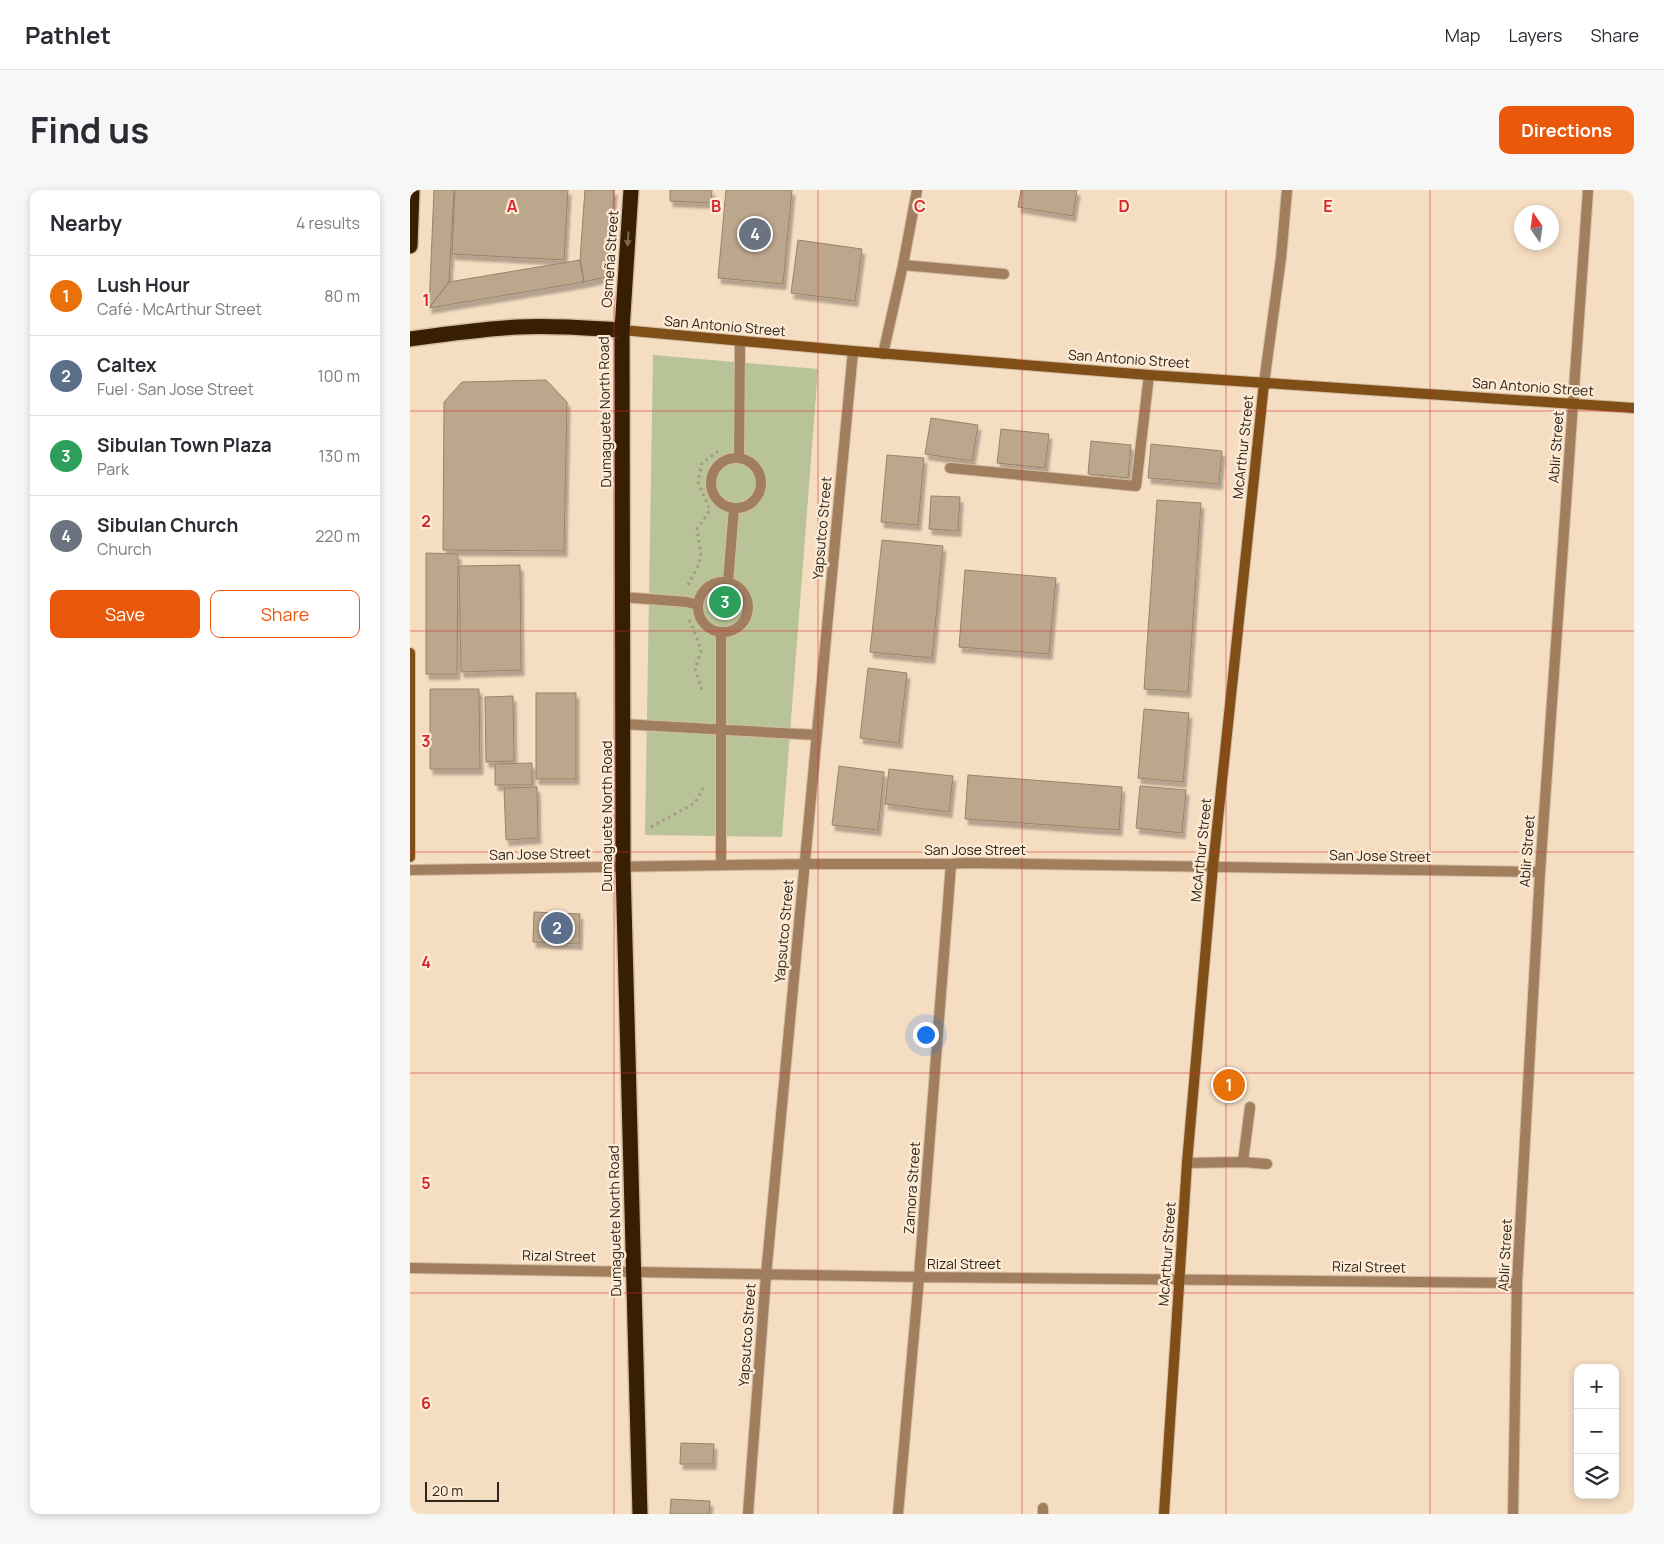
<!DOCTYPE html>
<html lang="en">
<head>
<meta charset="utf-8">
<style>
  :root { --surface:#fff; --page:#f7f7f7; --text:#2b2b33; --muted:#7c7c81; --line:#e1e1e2; --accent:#ea580c }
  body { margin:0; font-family:Manrope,sans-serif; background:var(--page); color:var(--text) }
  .controls { position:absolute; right:15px; bottom:15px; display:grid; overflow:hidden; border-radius:10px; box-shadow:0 2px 8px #0003 }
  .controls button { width:45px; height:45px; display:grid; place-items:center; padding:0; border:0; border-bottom:1px solid var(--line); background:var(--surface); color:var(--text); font:25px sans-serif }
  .compass { position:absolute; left:1104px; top:15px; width:45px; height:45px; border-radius:50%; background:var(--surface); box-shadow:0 2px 8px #0003; rotate:347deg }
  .scale { position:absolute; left:15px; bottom:12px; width:74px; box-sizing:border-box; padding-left:5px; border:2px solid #2e251b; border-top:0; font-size:14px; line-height:18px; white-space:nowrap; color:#2e251b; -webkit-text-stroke:4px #feebd5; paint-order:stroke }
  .you { position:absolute; left:515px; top:844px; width:18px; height:18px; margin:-12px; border:4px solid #fff; border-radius:50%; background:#1a73e8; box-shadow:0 0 0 8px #1a73e833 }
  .badge { display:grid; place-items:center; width:32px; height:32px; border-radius:50%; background:var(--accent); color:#fff; font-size:16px; font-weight:700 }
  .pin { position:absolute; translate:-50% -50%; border:2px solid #fff; box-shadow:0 1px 5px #0006 }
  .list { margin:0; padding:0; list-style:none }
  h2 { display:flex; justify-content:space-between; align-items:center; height:65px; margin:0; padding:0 20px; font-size:21px }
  h2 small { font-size:16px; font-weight:400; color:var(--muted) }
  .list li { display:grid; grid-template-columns:32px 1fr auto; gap:15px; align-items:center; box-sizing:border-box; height:80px; padding:0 20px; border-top:1px solid var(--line) }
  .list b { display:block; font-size:19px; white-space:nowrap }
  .list p { margin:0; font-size:16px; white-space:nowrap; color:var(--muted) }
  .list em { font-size:16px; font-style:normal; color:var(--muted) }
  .actions { display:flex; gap:10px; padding:15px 20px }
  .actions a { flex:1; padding:11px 0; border:1px solid var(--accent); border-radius:10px; text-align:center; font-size:18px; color:var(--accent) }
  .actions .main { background:var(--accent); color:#fff }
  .icon { flex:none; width:28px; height:28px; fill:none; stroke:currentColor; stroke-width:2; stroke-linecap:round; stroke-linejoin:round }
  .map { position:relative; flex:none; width:1224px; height:1324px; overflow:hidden; border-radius:10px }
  header { display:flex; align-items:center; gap:30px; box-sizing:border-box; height:70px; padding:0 25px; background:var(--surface); border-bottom:1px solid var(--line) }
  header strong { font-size:24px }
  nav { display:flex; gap:28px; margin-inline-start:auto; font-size:18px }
  .intro { display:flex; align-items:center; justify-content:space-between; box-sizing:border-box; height:120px; padding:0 30px }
  h1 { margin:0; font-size:35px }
  .button { padding:12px 22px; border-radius:10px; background:var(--accent); color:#fff; font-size:18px; font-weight:700 }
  main { display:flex; gap:30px; padding:0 30px }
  aside { flex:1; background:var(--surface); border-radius:10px; box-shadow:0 2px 8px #0003 }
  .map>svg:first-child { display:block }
  .green { fill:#b8c497 }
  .building { fill:#bca68c; stroke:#99836b; filter:url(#shadow) }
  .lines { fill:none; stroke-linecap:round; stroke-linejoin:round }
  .lane-casing { stroke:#d1bca4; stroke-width:12 }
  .street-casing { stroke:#d1bca4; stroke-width:12 }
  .secondary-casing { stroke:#d1bca4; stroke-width:12 }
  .highway-casing { stroke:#d1bca4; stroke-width:18 }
  .path { stroke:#a99782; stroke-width:3; stroke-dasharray:2.5 4; stroke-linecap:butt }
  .lane { stroke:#a17e5e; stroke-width:10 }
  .street { stroke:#a17e5e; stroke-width:10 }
  .secondary { stroke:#804e17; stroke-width:10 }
  .highway { stroke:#381e03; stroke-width:15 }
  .oneway { fill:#7d664c }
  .grid { fill:none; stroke:#d62828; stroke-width:1; stroke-opacity:0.55 }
  .labels { text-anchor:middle; stroke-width:4.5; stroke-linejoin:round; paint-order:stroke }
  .street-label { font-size:14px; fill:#2e251b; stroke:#feebd5 }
  .grid-label { font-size:16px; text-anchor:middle; font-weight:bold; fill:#d62828; stroke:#feebd5; stroke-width:4.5; stroke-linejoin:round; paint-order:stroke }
</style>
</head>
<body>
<header>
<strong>Pathlet</strong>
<nav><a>Map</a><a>Layers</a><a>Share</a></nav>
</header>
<div class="intro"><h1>Find us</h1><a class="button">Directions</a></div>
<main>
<aside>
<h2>Nearby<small>4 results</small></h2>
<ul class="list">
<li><span class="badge" style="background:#e8710a">1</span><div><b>Lush Hour</b><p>Café · McArthur Street</p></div><em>80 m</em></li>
<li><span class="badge" style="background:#5c6f8a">2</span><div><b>Caltex</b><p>Fuel · San Jose Street</p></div><em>100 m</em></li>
<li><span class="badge" style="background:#2e9e5b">3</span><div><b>Sibulan Town Plaza</b><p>Park</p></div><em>130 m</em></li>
<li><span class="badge" style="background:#6b7280">4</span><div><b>Sibulan Church</b><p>Church</p></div><em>220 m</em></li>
</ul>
<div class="actions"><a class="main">Save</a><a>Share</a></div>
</aside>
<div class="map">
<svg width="1224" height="1324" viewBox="0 0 1224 1324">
  <defs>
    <filter id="shadow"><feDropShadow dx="3" dy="5.5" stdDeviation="1" flood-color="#0004"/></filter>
  </defs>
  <rect width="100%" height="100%" fill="#f5ddc2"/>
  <!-- green -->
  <path class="green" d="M243,165L408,179L372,647L235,645Z"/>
  <!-- building -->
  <path class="building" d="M24,0H44L39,92L19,118Z
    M45,0H158L154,70L42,64Z
    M175,0H204L199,86L174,92L170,70Z
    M260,0H302L301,13L260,11Z
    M316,0H382L373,94L308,88Z
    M611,0H667L663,26L608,17Z
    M388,50L452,59L445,111L381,103Z
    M170,70L174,92L19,118L39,92Z
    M136,190L157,212L154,361L33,360L34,212L52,192Z
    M521,228L568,235L562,271L515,264Z
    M591,239L639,244L635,278L587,273Z
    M681,251L721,255L718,288L678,284Z
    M741,254L812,261L809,294L738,288Z
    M477,265L514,268L508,335L471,332Z
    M521,306L550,307L548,341L519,339Z
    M747,310L791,313L778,502L734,499Z
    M472,350L533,356L522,468L460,462Z
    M16,363L48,364L47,484H16Z
    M110,375L111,480L51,482L49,376Z
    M555,380L646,388L639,464L549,457Z
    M458,478L497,483L489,553L450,548Z
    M20,499H69L70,579H20Z
    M126,503H166V589H126Z
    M103,506L104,571L76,572L75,507Z
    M734,519L779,523L773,592L728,588Z
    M122,573V595H85V574Z
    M429,576L474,582L468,640L422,635Z
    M479,579L543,586L539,622L475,614Z
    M558,585L712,597L709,640L555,629Z
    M730,596L776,600L772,643L726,638Z
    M127,597L128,648L96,650L94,598Z
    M124,722L170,724L169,754L123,752Z
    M271,1253L304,1254L303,1274H270Z
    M261,1309L300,1311L299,1324H260Z"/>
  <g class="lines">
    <!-- lane casing -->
    <g class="lane-casing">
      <path id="lane" d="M493,75L594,84
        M473,164L493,75L507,0
        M540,278L726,296L739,185
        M833,972L840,917
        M777,973L833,972L857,974
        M633,1324V1318"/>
    </g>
    <!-- street casing -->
    <g class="street-casing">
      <path id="street" d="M854,193L871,68L877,0
        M329,268L330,151
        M301 293a25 25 0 1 1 50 0a25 25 0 1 1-50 0Z
        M318,392L324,318
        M288 417a25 25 0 1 1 50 0a25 25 0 1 1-50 0Z
        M212,407L277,412L288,415
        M212,534L407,545
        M311,675V442
        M0,680L394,674H541L554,673L1130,682
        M0,1078L509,1087L1107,1093
        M338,1324L356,1085L443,161
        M488,1324L509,1087L541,674
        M1103,1324L1107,1093L1130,682L1178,0"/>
    </g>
    <!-- secondary casing -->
    <g class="secondary-casing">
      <path id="secondary" d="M212,140L443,161L739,185L1224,218
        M0,463V667
        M754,1324L777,973L803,676L854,193"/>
    </g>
    <!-- highway casing -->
    <g class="highway-casing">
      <path id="highway" d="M221,0L212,140L213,677L230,1324
        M0,56L2,0
        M0,149C36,144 71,139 108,137C142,135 177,138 212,140"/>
    </g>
    <!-- path -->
    <path class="path" d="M278,395L287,378L291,366L287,339L300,320L288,292L292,273L311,259
      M279,430L284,440L291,461L285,479L292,500
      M241,637L285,613L293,598"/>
    <!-- lane -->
    <use href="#lane" class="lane"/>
    <!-- street -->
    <use href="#street" class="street"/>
    <!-- secondary -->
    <use href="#secondary" class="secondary"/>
    <!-- highway -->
    <use href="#highway" class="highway"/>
  </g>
  <!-- one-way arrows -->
  <defs><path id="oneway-solid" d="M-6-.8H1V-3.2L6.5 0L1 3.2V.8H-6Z" transform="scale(1.25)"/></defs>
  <use class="oneway" href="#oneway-solid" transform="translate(218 49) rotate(94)"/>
  <!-- grid -->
  <path class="grid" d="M204,0V1324M408,0V1324M612,0V1324M816,0V1324M1020,0V1324M0,221H1224M0,441H1224M0,662H1224M0,883H1224M0,1103H1224"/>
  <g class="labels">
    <!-- street labels -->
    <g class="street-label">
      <text transform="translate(200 69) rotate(-86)" y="5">Osmeña Street</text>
      <text transform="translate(315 136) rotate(5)" y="5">San Antonio Street</text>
      <text transform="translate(719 169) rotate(4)" y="5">San Antonio Street</text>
      <text transform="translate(1123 197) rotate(4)" y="5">San Antonio Street</text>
      <text transform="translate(195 222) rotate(-91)" y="5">Dumaguete North Road</text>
      <text transform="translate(833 257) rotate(-84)" y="5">McArthur Street</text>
      <text transform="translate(1146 257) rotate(-86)" y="5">Ablir Street</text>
      <text transform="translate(412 338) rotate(-85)" y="5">Yapsutco Street</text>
      <text transform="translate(197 626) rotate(-90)" y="5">Dumaguete North Road</text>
      <text x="565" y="665">San Jose Street</text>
      <text transform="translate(791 660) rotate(-84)" y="5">McArthur Street</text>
      <text transform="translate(1117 661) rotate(-86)" y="5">Ablir Street</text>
      <text transform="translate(130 664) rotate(-1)" y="5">San Jose Street</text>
      <text transform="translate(970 666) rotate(1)" y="5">San Jose Street</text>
      <text transform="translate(374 741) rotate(-85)" y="5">Yapsutco Street</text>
      <text transform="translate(502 998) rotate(-86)" y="5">Zamora Street</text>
      <text transform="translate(205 1031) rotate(-91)" y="5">Dumaguete North Road</text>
      <text transform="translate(757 1064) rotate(-86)" y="5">McArthur Street</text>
      <text transform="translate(1095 1065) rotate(-87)" y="5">Ablir Street</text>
      <text transform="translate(149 1066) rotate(1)" y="5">Rizal Street</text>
      <text x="554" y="1079">Rizal Street</text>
      <text transform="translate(959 1077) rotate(1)" y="5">Rizal Street</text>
      <text transform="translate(337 1145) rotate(-86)" y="5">Yapsutco Street</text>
    </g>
  </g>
  <g class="grid-label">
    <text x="102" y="22">A</text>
    <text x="306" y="22">B</text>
    <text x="510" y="22">C</text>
    <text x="714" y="22">D</text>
    <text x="918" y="22">E</text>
    <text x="16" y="116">1</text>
    <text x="16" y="337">2</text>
    <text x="16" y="557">3</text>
    <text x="16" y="778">4</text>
    <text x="16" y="999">5</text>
    <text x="16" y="1219">6</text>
  </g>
</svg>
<div class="controls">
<button>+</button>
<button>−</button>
<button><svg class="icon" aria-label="layers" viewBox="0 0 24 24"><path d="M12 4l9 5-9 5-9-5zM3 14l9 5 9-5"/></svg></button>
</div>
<svg class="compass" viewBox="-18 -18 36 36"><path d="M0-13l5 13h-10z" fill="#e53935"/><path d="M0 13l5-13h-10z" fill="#7c7c81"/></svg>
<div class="scale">20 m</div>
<div class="you"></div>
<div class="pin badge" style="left:819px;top:895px;background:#e8710a">1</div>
<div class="pin badge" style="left:147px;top:738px;background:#5c6f8a">2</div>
<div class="pin badge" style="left:315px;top:412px;background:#2e9e5b">3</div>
<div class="pin badge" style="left:345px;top:44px;background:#6b7280">4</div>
</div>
</main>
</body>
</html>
